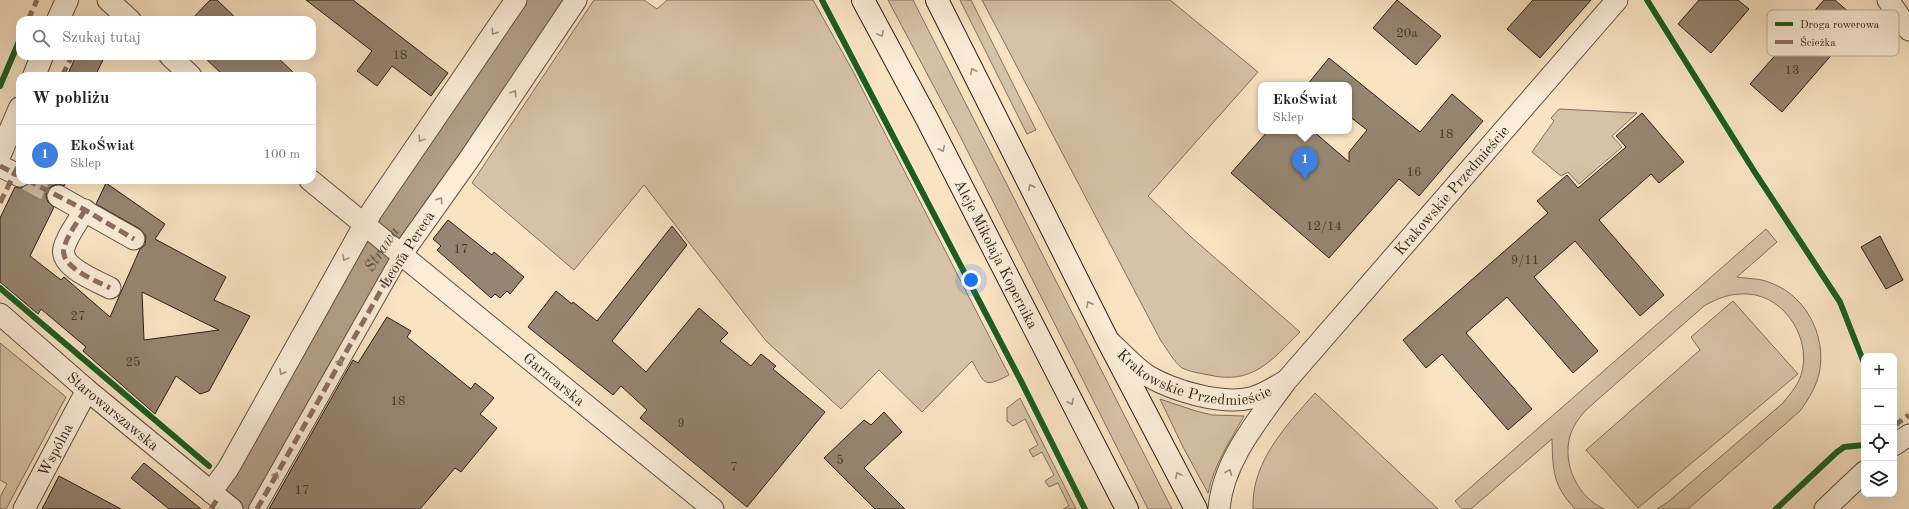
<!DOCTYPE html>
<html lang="pl">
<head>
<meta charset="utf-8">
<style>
  :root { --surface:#fff; --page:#f6f6f6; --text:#222; --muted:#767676; --line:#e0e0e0; --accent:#1a73e8 }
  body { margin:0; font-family:"Old Standard TT",serif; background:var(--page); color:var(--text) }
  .controls { position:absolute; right:12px; bottom:12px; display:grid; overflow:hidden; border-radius:8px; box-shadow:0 4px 16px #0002 }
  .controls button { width:36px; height:36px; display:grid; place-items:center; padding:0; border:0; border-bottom:1px solid var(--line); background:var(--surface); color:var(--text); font:20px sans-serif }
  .you { position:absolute; left:971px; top:280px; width:14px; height:14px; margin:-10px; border:3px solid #fff; border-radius:50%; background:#1a73e8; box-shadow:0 0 0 6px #1a73e833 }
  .badge { display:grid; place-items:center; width:26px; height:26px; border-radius:50%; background:var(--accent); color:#fff; font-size:13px; font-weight:700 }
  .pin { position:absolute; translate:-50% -33px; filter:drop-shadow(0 1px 2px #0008) }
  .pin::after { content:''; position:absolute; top:21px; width:14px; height:12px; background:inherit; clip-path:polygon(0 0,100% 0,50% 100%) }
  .popup { position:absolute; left:1258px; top:82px; width:94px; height:52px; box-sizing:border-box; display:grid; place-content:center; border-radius:8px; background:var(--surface); filter:drop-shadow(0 1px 3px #0005); font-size:13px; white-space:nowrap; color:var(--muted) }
  .popup b { font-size:15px; color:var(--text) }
  .popup::after { content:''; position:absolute; left:50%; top:100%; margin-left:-8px; border:8px solid transparent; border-top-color:var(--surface) }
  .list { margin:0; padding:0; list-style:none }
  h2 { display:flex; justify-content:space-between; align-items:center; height:52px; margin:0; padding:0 16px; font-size:17px }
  h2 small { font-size:13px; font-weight:400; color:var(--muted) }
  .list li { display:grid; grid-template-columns:26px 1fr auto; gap:12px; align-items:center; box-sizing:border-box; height:60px; padding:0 16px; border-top:1px solid var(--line) }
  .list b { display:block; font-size:15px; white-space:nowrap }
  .list p { margin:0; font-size:13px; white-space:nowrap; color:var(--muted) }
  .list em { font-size:13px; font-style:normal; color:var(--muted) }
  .icon { flex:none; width:22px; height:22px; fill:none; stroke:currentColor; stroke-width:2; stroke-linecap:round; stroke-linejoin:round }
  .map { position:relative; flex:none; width:1909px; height:509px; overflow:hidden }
  .search { position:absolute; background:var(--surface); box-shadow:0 4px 16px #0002; left:16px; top:16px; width:300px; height:44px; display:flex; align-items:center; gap:10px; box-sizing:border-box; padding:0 14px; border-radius:12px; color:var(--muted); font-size:15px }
  .panel { position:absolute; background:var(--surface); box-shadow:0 4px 16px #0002; left:16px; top:72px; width:300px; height:112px; border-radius:12px }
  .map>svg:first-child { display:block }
  .green { fill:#d6c2a6; stroke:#80705e }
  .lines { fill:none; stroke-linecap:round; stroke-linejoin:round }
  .river { stroke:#b3a089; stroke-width:41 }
  .building { fill:#968570; stroke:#2b1f17; fill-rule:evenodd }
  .minor-tunnel { stroke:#d0bca1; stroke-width:21; stroke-dasharray:21 10; stroke-linecap:butt }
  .pedestrian-casing { stroke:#5e5042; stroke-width:18 }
  .minor-casing { stroke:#5e5042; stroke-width:23 }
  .tertiary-casing { stroke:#5e5042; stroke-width:24 }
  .secondary-casing { stroke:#2b1f17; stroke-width:24 }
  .pedestrian { stroke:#fbedd8; stroke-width:16 }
  .minor { stroke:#fbedd8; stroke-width:21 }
  .tertiary { stroke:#fbedd8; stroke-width:22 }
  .secondary { stroke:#fbedd8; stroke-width:22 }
  .quiet { stroke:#8d6e63; stroke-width:5; stroke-dasharray:10 5; stroke-linecap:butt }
  .cycleway-casing { stroke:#fbedd8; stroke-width:8 }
  .cycleway { stroke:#1b5e20; stroke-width:6 }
  .oneway { stroke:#9d9081 }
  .labels { text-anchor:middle; stroke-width:3; stroke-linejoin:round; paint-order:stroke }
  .number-label { font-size:13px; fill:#46382d }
  .street-label { font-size:15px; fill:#2b1f17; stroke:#fbedd8 }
  .water-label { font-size:16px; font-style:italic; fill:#5b4c3f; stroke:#fbedd8 }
  .key { fill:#fbedd8; stroke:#bdaf9e; stroke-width:1 }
  .key-label { font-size:11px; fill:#2b1f17 }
</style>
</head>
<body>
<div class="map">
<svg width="1909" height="509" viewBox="0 0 1909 509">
  <rect width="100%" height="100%" fill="#f9e3c3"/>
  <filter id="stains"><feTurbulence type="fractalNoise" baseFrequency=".005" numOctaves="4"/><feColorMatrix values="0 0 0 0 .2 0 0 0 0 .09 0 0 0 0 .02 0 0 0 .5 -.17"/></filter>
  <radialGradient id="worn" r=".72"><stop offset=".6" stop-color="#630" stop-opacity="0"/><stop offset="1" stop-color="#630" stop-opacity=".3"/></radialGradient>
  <!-- green -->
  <path class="green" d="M526,0H537L425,166L387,215L382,211Z
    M557,0H567L409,231L402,226L435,184Z
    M594,0H644L657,9L667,0H813L854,73L1009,375C982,389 985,383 972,361L922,412L879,370L841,409L766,341L644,185L574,270L472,183Z
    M888,0H913L1172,509H1148L958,132Z
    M960,0H971L1036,130L1027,134Z
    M982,0H1170L1258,72L1148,196L1191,237L1300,332C1271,361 1253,385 1209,375C1200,373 1190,372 1182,368C1174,362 1167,349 1161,341Z
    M1559,109L1637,113L1612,136L1622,147L1579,184L1568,172L1561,176L1532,152L1554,121L1551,118Z
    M1766,229L1777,242L1737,277C1749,279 1760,278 1771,283C1809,297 1830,343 1817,381C1813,392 1807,401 1800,411L1688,509H1657L1668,502L1783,403C1789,395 1796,388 1800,378C1814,342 1786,296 1748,294C1731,293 1718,298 1704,306L1586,410C1579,418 1573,426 1570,436C1562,465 1578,497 1604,509H1575C1552,484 1553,470 1552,439L1471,509H1462L1455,501Z
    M357,255L363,259L238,481L232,476Z
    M1733,301L1798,374L1638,508L1586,450L1700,350L1691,337Z
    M0,343L66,397L6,509H0V497L7,484L0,480Z
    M1315,393L1438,509H1253C1251,462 1286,426 1315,393Z
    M1020,398L1076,509H1063L1069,506L1058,483L1049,487L1045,481L1054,475L1042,452L1033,457L1029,450L1038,445L1025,419L1013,426L1007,421V408Z
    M1160,399L1196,411L1212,415L1244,416C1230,441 1214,465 1208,493L1183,447Z"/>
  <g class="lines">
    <!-- river -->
    <path class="river" id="s1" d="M237,509L254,468L370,265L546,0"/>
  </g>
  <!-- building -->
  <path class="building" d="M210,0H217L238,20H191Z
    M306,0H353L448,73L431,96L392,66L377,86L357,71L372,51Z
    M1397,0L1441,36L1416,65L1373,28Z
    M1533,0H1591L1540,58L1507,29Z
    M1699,0H1738L1749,9L1711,53L1678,24Z
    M1824,0H1835L1860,22L1782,112L1750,84Z
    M76,56H105L95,76H67Z
    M203,56H276L297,76H224Z
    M1329,58L1420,132L1452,94L1483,121L1419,196L1399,179L1329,258L1231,173L1268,131H1313L1349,162V152L1367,130L1349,116V85H1307Z
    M1642,113L1684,162L1659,183L1651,174L1599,220L1664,295L1640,316L1575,241L1534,277L1598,351L1573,373L1507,297L1466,333L1532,409L1508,430L1442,354L1426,368L1403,340L1548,213L1537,201L1567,175L1578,188L1626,147L1616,136Z
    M31,180H67L64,186L58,184L52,186L47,190L46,196L48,202L54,207L30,256L61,280L64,277L110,317L140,249L145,245L146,236L140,229L96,204L106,183L165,224L155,239L226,277L214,300L250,316L209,391L200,394L176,376L155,414L83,351L86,347L41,309L38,314L0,282V218L15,187L20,188L26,186ZM142,292L219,330L144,340Z
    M448,220L492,255L494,252L524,277L510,294L507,291L500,298L495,294L491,298L437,250L441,246L433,239Z
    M672,226L687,245L612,341L646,372L699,308L728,333L720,341L751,366L761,354L776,366L773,369L825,412L747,507L640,418L647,410L621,386L613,395L528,327L556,291L572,304L573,302L597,321Z
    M1880,236L1903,280L1886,289L1861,247Z
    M387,317L411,331L407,337L471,389L475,383L494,398L480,414L497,428L461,472L455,468L420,509H269L353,360L358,363Z
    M884,412L902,432L864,468L905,509H875L824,458L864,420L871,425Z
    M144,463L201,509H169L131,478Z
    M59,476L121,509H42Z"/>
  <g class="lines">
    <!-- minor-tunnel -->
    <path class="minor-tunnel" d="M27,180L58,196"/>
    <!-- pedestrian casing -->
    <g class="pedestrian-casing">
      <path id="pedestrian" d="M257,509L401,255"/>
    </g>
    <!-- minor casing -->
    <g class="minor-casing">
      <g id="minor">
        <path d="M108,0L130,20"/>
        <path d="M1888,0L1909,30"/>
        <path d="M170,56L191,76"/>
        <path d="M0,166L20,176"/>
        <path id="s2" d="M310,180L713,509"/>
        <path d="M58,196L134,239"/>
        <path d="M85,210C78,222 67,235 64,248C59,267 97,281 110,288"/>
        <path d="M401,255L470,158L576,0"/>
        <path id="s3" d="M0,314L87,390L232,509"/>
        <path id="s4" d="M1111,343C1123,354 1134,367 1148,376C1174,391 1221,405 1251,398C1263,395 1273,388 1284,382"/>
        <path d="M1894,445L1909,435"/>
        <path d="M211,492L228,469L372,211L516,0"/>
        <path id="s5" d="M24,509L87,390"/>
        <path id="s6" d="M1219,509C1223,460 1259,419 1286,381L1617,0"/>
        <path d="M1825,509L1864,472"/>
      </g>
    </g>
    <!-- tertiary casing -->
    <g class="tertiary-casing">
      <path id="tertiary" d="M58,20L67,0
        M34,76L42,56
        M0,154L20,108"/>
    </g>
    <!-- secondary casing -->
    <g class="secondary-casing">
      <g id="secondary">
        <path id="s7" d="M863,0L927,119L1127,509"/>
        <path d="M937,0L1107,339L1196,509"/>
      </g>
    </g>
    <!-- pedestrian -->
    <use href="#pedestrian" class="pedestrian"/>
    <!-- minor -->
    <use href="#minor" class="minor"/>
    <!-- tertiary -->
    <use href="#tertiary" class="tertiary"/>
    <!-- secondary -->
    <use href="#secondary" class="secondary"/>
    <!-- quiet -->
    <path class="quiet" d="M28,20L37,0
      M62,76L72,56
      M0,166L20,176
      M27,180L85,210L134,239
      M0,203L20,162
      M85,210C78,222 67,235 64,248C59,267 97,281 110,288
      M1894,426L1909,415
      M211,509L218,498
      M257,509L401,255"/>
    <!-- cycleway casing -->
    <g class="cycleway-casing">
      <path id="cycleway" d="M822,0L1022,383L1085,509
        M1647,0L1754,171L1840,302L1864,363
        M0,86L20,39
        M0,288L209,466
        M1776,509L1837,452L1844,447L1864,445"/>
    </g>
    <!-- cycleway -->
    <use href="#cycleway" class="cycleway"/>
  </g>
  <!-- one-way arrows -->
  <defs><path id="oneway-chevron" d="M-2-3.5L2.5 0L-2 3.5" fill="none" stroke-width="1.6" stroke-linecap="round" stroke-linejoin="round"/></defs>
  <g class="oneway">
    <use href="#oneway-chevron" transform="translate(494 32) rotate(125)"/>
    <use href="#oneway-chevron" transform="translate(881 34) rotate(62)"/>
    <use href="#oneway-chevron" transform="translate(973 71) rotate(-117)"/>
    <use href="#oneway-chevron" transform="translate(514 93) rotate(-56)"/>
    <use href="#oneway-chevron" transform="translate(421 139) rotate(124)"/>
    <use href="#oneway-chevron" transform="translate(942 149) rotate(63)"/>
    <use href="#oneway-chevron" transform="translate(1031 187) rotate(-117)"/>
    <use href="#oneway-chevron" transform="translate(440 200) rotate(-55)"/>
    <use href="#oneway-chevron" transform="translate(345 258) rotate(119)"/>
    <use href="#oneway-chevron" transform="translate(1089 304) rotate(-117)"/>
    <use href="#oneway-chevron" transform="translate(340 362) rotate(-60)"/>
    <use href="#oneway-chevron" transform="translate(282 372) rotate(119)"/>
    <use href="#oneway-chevron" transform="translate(1071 402) rotate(63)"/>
    <use href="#oneway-chevron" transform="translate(1229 472) rotate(-68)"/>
    <use href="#oneway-chevron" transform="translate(276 475) rotate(-61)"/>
    <use href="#oneway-chevron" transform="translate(1178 475) rotate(-118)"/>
  </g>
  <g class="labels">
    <!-- number labels -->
    <g class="number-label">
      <text x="1407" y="37">20a</text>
      <text x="400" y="59">18</text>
      <text x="1792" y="74">13</text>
      <text x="1446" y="138">18</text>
      <text x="1414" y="176">16</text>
      <text x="1324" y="230">12/14</text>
      <text x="461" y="253">17</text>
      <text x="1525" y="264">9/11</text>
      <text x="78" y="320">27</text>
      <text x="133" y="366">25</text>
      <text x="398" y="405">18</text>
      <text x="681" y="427">9</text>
      <text x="840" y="464">5</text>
      <text x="734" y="471">7</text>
      <text x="302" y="494">17</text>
    </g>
    <!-- street labels -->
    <g class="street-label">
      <text dy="5" stroke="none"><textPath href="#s6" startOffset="399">Krakowskie Przedmieście</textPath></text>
      <text transform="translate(407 249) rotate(-57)" y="5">Leona Pereca</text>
      <text dy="5" stroke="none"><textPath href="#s7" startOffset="287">Aleje Mikołaja Kopernika</textPath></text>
      <text dy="5" stroke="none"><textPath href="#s4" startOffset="95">Krakowskie Przedmieście</textPath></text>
      <text dy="5" stroke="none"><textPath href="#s2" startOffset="315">Garncarska</textPath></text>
      <text dy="5" stroke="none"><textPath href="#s3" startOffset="149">Starowarszawska</textPath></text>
      <text dy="5" stroke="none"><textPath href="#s5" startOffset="67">Wspólna</textPath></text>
    </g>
    <!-- water labels -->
    <g class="water-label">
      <text dy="6" stroke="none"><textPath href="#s1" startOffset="298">Strawa</textPath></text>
    </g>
  </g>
  <!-- legend -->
  <rect x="1767" y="10" width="132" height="46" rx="6" class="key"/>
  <rect x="1775" y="22" width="18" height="4" fill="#1b5e20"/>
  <rect x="1775" y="40" width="18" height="4" fill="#8d6e63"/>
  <g class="key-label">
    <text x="1800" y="28">Droga rowerowa</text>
    <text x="1800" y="46">Ścieżka</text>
  </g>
  <rect width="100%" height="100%" filter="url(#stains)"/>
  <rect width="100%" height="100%" fill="url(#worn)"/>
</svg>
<div class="controls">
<button>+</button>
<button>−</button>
<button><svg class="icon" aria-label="locate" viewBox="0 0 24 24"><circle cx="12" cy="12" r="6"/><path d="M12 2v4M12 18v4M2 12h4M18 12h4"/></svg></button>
<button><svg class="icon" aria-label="layers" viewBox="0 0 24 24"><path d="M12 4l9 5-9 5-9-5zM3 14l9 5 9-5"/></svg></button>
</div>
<div class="you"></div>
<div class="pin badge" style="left:1305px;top:180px;background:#3f7fe0">1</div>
<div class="popup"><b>EkoŚwiat</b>Sklep</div>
<div class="search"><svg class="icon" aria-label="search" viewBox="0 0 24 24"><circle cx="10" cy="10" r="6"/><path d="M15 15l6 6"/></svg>Szukaj tutaj</div>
<section class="panel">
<h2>W pobliżu<small></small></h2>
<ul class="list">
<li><span class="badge" style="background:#3f7fe0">1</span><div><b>EkoŚwiat</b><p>Sklep</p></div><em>100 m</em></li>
</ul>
</section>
</div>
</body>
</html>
